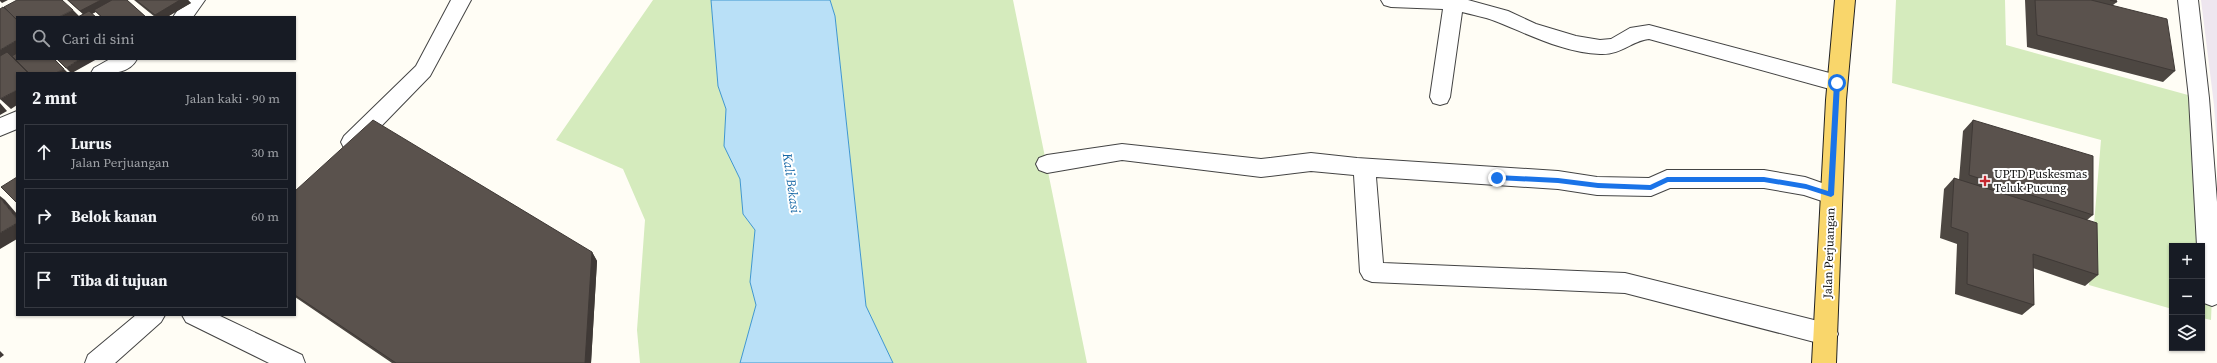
<!DOCTYPE html>
<html lang="id">
<head>
<meta charset="utf-8">
<style>
  :root { --surface:#171b24; --page:#242831; --text:#f1f3f6; --muted:#9ea1a6; --line:#363941 }
  body { margin:0; font-family:"Source Serif 4",serif; background:var(--page); color:var(--text) }
  .controls { position:absolute; right:12px; bottom:12px; display:grid; overflow:hidden; border-radius:0px; box-shadow:0 1px 3px #0004 }
  .controls button { width:36px; height:36px; display:grid; place-items:center; padding:0; border:0; border-bottom:1px solid var(--line); background:var(--surface); color:var(--text); font:20px sans-serif }
  .stop { position:absolute; width:12px; height:12px; margin:-9px; border:3px solid #1a73e8; border-radius:50%; background:#fff }
  .stop.end { background:#1a73e8; border-color:#fff; box-shadow:0 1px 4px #0008 }
  .list { margin:0; padding:0; list-style:none }
  h2 { display:flex; justify-content:space-between; align-items:center; height:52px; margin:0; padding:0 16px; font-size:17px }
  h2 small { font-size:13px; font-weight:400; color:var(--muted) }
  .list li { display:grid; grid-template-columns:26px 1fr auto; gap:12px; align-items:center; box-sizing:border-box; height:56px; margin:0 8px 8px; padding:0 8px; border:1px solid var(--line); border-radius:0px }
  .list b { display:block; font-size:15px; white-space:nowrap }
  .list p { margin:0; font-size:13px; white-space:nowrap; color:var(--muted) }
  .list em { font-size:13px; font-style:normal; color:var(--muted) }
  .icon { flex:none; width:22px; height:22px; fill:none; stroke:currentColor; stroke-width:2; stroke-linecap:round; stroke-linejoin:round }
  .map { position:relative; flex:none; width:2217px; height:363px; overflow:hidden }
  .search { position:absolute; background:var(--surface); box-shadow:0 1px 3px #0004; left:16px; top:16px; width:280px; height:44px; display:flex; align-items:center; gap:10px; box-sizing:border-box; padding:0 14px; border-radius:0px; color:var(--muted); font-size:15px }
  .panel { position:absolute; background:var(--surface); box-shadow:0 1px 3px #0004; left:16px; top:72px; width:280px; height:244px; border-radius:0px }
  .map>svg:first-child { display:block }
  .industrial { fill:#eee6ef }
  .green { fill:#d5ebbd }
  .water { fill:#b9e0f7; stroke:#3f96cf }
  .lines { fill:none; stroke-linecap:round; stroke-linejoin:round }
  .service-casing { stroke:#444; stroke-width:2 }
  .minor-casing { stroke:#444; stroke-width:2 }
  .tertiary-casing { stroke:#444; stroke-width:2 }
  .primary-casing { stroke:#222; stroke-width:2 }
  .service { fill:#fff; fill-rule:evenodd }
  .minor { fill:#fff; fill-rule:evenodd }
  .tertiary { fill:#fff; fill-rule:evenodd }
  .primary { fill:#f9d66b; fill-rule:evenodd }
  .wall { fill:#4d4742 }
  .shaded-wall { fill:#3f3936 }
  .building { fill:#5a524d; stroke:#3f3936 }
  .route { fill:#1a73e8 }
  .poi-dot { fill:#c4262e; stroke:#fff; stroke-width:1.5 }
  .labels { text-anchor:middle; stroke-width:4; stroke-linejoin:round; paint-order:stroke }
  .poi-label { font-size:12px; fill:#111; stroke:#fff; text-anchor:start }
  .street-label { font-size:12px; fill:#111; stroke:#fff }
  .water-label { font-size:13px; font-style:italic; fill:#1768a6; stroke:#fff }
</style>
</head>
<body>
<div class="map">
<svg width="2217" height="363" viewBox="0 0 2217 363">
  <rect width="100%" height="100%" fill="#fffdf5"/>
  <!-- industrial -->
  <path class="industrial" d="M2201,0H2217V147L2214,105Z"/>
  <!-- green -->
  <path class="green" d="M653,0H711L718,86L726,109L724,146L740,179L743,214L755,230L750,282L756,305L740,363H640L637,330L645,220L623,169L556,140Z
    M830,0H1013L1087,363H893L866,306L835,16Z
    M1896,0H2005L2006,45L2199,98L2212,296L2211,320L2202,318V246H2172V309L2089,285L2101,140L1892,83Z"/>
  <!-- water -->
  <path class="water" d="M711,0H830L835,16L866,306L893,363H740L756,305L750,282L755,230L743,214L740,179L724,146L726,109L718,86Z"/>
  <g class="lines">
    <!-- service casing -->
    <g class="service-casing">
      <path id="service" d="M2178,0H2198L2209,98L2217,202V304L2212,306L2204,303L2202,300V246H2197L2189,98Z"/>
    </g>
    <!-- minor casing -->
    <g class="minor-casing">
      <path id="minor" d="M185,0H205L193,17H173Z
        M1381,0H1468L1508,11L1536,24L1576,36L1600,40L1611,39L1630,28L1649,25L1837,75L1844,78L1847,83L1844,88L1837,91L1649,39C1631,41 1622,55 1600,54C1564,53 1528,34 1495,21C1485,17 1473,15 1462,12L1450,97L1447,103L1440,105L1433,103L1430,97L1443,9L1391,7L1384,5Z
        M110,59H137C128,76 107,73 91,73L94,68Z
        M17,111V129L0,136V118Z
        M1122,144L1261,159L1311,153L1357,158L1558,171L1597,177L1649,178L1667,170H1764L1805,177L1839,189L1842,195L1839,201L1831,204L1804,195L1764,188H1670L1651,196L1597,195L1558,189L1376,177L1383,263L1625,273L1826,323L1835,327L1838,334L1835,341L1826,345L1625,293L1372,282L1364,279L1360,272L1354,175L1311,171L1261,177L1122,160L1047,173L1039,170L1036,164L1039,158L1047,155Z
        M182,315H218L302,355L305,363H269L186,322Z"/>
    </g>
    <!-- tertiary casing -->
    <g class="tertiary-casing">
      <path id="tertiary" d="M451,0H471L430,76L360,148L352,150L344,148L341,142L344,136L416,66Z
        M136,315H165L161,322L115,363H85L88,355Z"/>
    </g>
    <!-- primary casing -->
    <g class="primary-casing">
      <path id="primary" d="M1835,0H1855L1846,100L1836,363H1812L1826,100Z"/>
    </g>
    <!-- service -->
    <use href="#service" class="service"/>
    <!-- minor -->
    <use href="#minor" class="minor"/>
    <!-- tertiary -->
    <use href="#tertiary" class="tertiary"/>
    <!-- primary -->
    <use href="#primary" class="primary"/>
  </g>
  <!-- wall -->
  <path class="wall" d="M67,0H127L146,17H101L96,12L92,14L79,16L83,14Z
    M134,0H188L191,3L167,17H155Z
    M2025,0H2116L2117,2L2113,5L2175,71L2163,82L2027,47Z
    M1973,120L2093,215L2087,220L2098,275L2085,286L2033,268L2034,305L2022,315L1955,294L1957,244L1940,238L1944,189L1954,178L1959,180L1963,131Z
    M295,191L592,252L597,261L591,363H392L295,297Z"/>
  <!-- shaded-wall -->
  <path class="shaded-wall" d="M0,0H8L2,3L0,1Z
    M101,0H117L86,17L80,11Z
    M180,0H188L191,3L167,17H157L155,15Z
    M73,10L80,17H59Z
    M17,40V56L13,58L29,73L0,65V50Z
    M80,59H97L72,73H71L66,68Z
    M64,69L68,73H56Z
    M17,90V105L11,109L0,99Z
    M0,103L7,111L0,115Z
    M0,196L5,200L17,214V219L0,198Z
    M17,223V239L0,249V233Z
    M592,252L597,261L591,363H585Z
    M0,351L4,355L0,358Z"/>
  <!-- building -->
  <path class="building" d="M17,0H62L73,10L59,17H17V20L4,7Z
    M68,0H101L80,11Z
    M112,0H127L146,17H102L94,10Z
    M136,0H180L155,15Z
    M2035,0H2091L2167,19L2175,71L2037,35Z
    M2110,0H2116L2117,2Z
    M3,7L17,20V40L0,50V9Z
    M89,11L96,17H78Z
    M7,52L28,73H17V90L0,99V56Z
    M17,53V59H54L64,69L56,73H29L12,56Z
    M57,59H80L66,68Z
    M373,120L592,252L585,363H396L295,295V191Z
    M1973,120L2093,156V215L1969,175Z
    M17,177V203L1,187Z
    M1954,178L2097,223L2098,275L2033,254L2034,305L1967,284L1968,233L1951,227Z
    M0,198L17,219V223L0,233Z"/>
  <!-- route -->
  <path class="route" d="M1837,81L1840,83L1834,195L1831,197L1806,189L1764,182H1668L1651,190L1598,188L1558,183L1497,180L1493,178L1497,175L1558,178L1598,183L1650,185L1667,177H1764L1806,184L1828,191L1834,83Z"/>
  <!-- markers -->
  <path class="poi-dot" d="M1983 175h4v4h4v4h-4v4h-4v-4h-4v-4h4z"/>
  <g class="labels">
    <!-- poi labels -->
    <g class="poi-label">
      <text x="1994" y="178">UPTD Puskesmas<tspan x="1994" dy="14">Teluk Pucung</tspan></text>
    </g>
    <!-- street labels -->
    <g class="street-label">
      <text transform="translate(1829 253) rotate(-88)" y="4">Jalan Perjuangan</text>
    </g>
    <!-- water labels -->
    <g class="water-label">
      <text transform="translate(792 183) rotate(82)" y="5">Kali Bekasi</text>
    </g>
  </g>
</svg>
<div class="controls">
<button>+</button>
<button>−</button>
<button><svg class="icon" aria-label="layers" viewBox="0 0 24 24"><path d="M12 4l9 5-9 5-9-5zM3 14l9 5 9-5"/></svg></button>
</div>
<div class="stop" style="left:1837px;top:83px"></div>
<div class="stop end" style="left:1497px;top:178px"></div>
<div class="search"><svg class="icon" aria-label="search" viewBox="0 0 24 24"><circle cx="10" cy="10" r="6"/><path d="M15 15l6 6"/></svg>Cari di sini</div>
<section class="panel">
<h2>2 mnt<small>Jalan kaki · 90 m</small></h2>
<ul class="list">
<li><svg class="icon" aria-label="ahead" viewBox="0 0 24 24"><path d="M12 20V5M6 11l6-6 6 6"/></svg><div><b>Lurus</b><p>Jalan Perjuangan</p></div><em>30 m</em></li>
<li><svg class="icon" aria-label="right" viewBox="0 0 24 24"><path d="M7 20v-9h11M14 6l5 5-5 5"/></svg><div><b>Belok kanan</b></div><em>60 m</em></li>
<li><svg class="icon" aria-label="arrive" viewBox="0 0 24 24"><path d="M6 21V4h12l-3 4 3 4H6"/></svg><div><b>Tiba di tujuan</b></div></li>
</ul>
</section>
</div>
</body>
</html>
